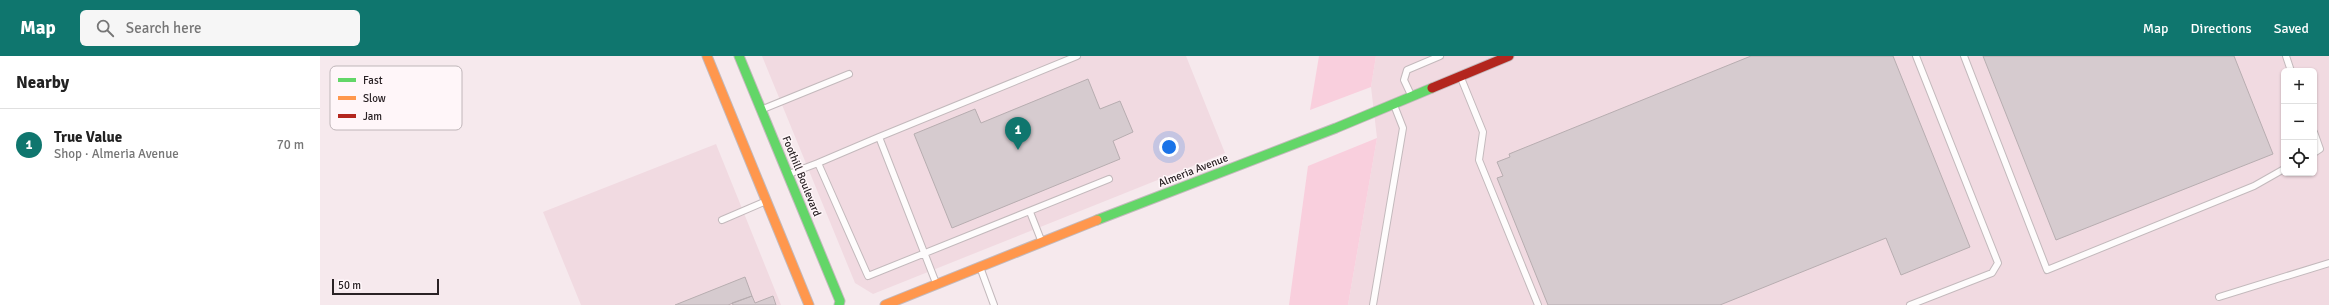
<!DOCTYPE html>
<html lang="en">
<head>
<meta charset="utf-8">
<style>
  :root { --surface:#fff; --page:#f6f6f6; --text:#222; --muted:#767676; --line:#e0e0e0; --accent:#0f766e }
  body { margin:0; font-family:Signika,sans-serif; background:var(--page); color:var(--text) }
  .controls { position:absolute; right:12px; top:12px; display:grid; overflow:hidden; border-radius:6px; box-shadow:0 1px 3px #0004 }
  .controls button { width:36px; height:36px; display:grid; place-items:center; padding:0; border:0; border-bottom:1px solid var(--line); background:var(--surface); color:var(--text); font:20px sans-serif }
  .scale { position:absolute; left:12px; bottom:10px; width:107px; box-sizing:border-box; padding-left:4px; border:2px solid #2a2225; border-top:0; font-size:11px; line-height:14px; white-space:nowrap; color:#2a2225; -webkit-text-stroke:3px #fff6f9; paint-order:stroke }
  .you { position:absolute; left:849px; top:91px; width:14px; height:14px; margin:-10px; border:3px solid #fff; border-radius:50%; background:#1a73e8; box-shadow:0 0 0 6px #1a73e833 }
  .badge { display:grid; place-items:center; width:26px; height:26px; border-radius:50%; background:var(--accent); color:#fff; font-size:13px; font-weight:700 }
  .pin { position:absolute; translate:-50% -33px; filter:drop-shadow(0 1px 2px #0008) }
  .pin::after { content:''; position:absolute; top:21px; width:14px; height:12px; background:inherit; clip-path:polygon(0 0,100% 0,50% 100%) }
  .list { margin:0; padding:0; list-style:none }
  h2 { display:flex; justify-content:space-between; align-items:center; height:52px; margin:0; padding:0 16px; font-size:17px }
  h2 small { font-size:13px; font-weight:400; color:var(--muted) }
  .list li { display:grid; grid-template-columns:26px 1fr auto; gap:12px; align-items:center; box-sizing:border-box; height:72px; padding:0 16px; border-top:1px solid var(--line) }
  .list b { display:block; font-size:15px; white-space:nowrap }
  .list p { margin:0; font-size:13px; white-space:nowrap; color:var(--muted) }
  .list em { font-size:13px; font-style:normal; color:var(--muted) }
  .icon { flex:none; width:22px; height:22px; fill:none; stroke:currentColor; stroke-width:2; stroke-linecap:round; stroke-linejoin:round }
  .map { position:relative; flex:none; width:2009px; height:249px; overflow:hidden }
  header { display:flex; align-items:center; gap:24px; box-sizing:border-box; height:56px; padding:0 20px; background:var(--accent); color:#fff }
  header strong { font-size:19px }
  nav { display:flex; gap:22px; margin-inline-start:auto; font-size:14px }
  .search { width:280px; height:36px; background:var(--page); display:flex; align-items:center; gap:10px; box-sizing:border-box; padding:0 14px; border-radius:6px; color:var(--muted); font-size:15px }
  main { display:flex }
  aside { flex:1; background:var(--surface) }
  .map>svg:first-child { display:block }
  .built { fill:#f1dae1; fill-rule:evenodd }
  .green { fill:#f9cfdd }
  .building { fill:#d6cbcf; stroke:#b7adb0 }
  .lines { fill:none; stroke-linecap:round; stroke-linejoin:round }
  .lane-casing { stroke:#c3b9bc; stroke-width:8 }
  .fast-casing { stroke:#c3b9bc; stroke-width:11 }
  .slow-casing { stroke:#c3b9bc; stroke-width:11 }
  .jam-casing { stroke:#c3b9bc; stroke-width:11 }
  .lane { stroke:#fefcfc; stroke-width:6 }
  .fast { stroke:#63d668; stroke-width:9 }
  .slow { stroke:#ff974d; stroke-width:9 }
  .jam { stroke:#b3261e; stroke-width:9 }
  .labels { text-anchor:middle; stroke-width:3; stroke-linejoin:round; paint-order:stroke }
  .street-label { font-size:11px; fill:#2a2225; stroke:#fff6f9 }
  .key { fill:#fff6f9; stroke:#bfb6b9; stroke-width:1 }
  .key-label { font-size:11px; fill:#2a2225 }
</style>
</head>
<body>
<header>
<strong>Map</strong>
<div class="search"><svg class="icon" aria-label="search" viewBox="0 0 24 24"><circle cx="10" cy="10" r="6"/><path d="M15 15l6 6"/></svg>Search here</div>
<nav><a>Map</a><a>Directions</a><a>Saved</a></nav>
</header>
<main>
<aside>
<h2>Nearby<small></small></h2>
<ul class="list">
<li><span class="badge">1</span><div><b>True Value</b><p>Shop · Almeria Avenue</p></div><em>70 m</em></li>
</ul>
</aside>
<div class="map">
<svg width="2009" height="249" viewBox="0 0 2009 249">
  <rect width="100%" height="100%" fill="#f6e9ed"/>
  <!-- built -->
  <path class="built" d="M442,0H866L905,97L553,238L535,227Z
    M1056,0H2009V249H1028L1057,82L1051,31ZM1964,15H1994V117H1964Z
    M396,88L461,249H261L223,156Z"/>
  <!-- green -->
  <path class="green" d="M999,0H1056L1051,31L990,54Z
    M1057,82L1028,249H969L988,110Z"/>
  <!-- building -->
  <path class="building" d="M1431,0H1573L1650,191L1581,219L1566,182L1400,249H1228L1177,122L1183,120L1177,106L1190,101L1189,98Z
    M1663,0H1914L1953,98L1736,184Z
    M768,23L780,53L800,45L813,76L793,85L800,103L632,172L594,78L655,53L661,67Z
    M425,221L432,240L408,249H355Z
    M432,240L435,247L453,240L456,249H413L412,247Z"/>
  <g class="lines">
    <!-- lane casing -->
    <g class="lane-casing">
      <path id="lane" d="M1644,0L1727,214L1934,130L1964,113
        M1966,0L1971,15
        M1141,22L1163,76L1159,104L1218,249
        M1091,39L1084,24L1087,14L1120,0
        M443,53L529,18
        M1994,76L2000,93L1994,97
        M559,81L757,0
        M498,107L559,81L616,227
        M469,118L498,107L548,220L789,123
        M710,156L721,184
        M402,164L444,146
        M660,211L674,249
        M1899,241L2009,207
        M1053,249L1083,72L1074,49
        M1590,249L1672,217L1678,207L1596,0"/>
    </g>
    <!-- fast casing -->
    <g class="fast-casing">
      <path id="fast" d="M419,0L520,245L519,249
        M777,164L1016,72L1112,32"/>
    </g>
    <!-- slow casing -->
    <g class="slow-casing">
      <path id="slow" d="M387,0L489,249
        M565,249L777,164"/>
    </g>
    <!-- jam casing -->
    <g class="jam-casing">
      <path id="jam" d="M1112,32L1189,0"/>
    </g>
    <!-- lane -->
    <use href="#lane" class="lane"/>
    <!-- fast -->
    <use href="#fast" class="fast"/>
    <!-- slow -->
    <use href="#slow" class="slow"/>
    <!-- jam -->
    <use href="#jam" class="jam"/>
  </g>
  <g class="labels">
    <!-- street labels -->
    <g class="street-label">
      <text transform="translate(873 114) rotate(-21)" y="4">Almeria Avenue</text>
      <text transform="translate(482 120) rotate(68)" y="4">Foothill Boulevard</text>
    </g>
  </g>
  <!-- legend -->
  <rect x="10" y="10" width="132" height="64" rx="6" class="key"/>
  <rect x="18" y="22" width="18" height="4" fill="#63d668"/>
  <rect x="18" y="40" width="18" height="4" fill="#ff974d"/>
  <rect x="18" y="58" width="18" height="4" fill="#b3261e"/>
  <g class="key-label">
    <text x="43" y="28">Fast</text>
    <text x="43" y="46">Slow</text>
    <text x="43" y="64">Jam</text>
  </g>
</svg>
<div class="controls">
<button>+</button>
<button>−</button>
<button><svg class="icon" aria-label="locate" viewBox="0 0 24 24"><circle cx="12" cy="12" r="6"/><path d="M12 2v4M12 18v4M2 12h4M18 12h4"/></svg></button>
</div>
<div class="scale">50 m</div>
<div class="you"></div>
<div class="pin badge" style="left:698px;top:94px">1</div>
</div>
</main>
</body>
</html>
